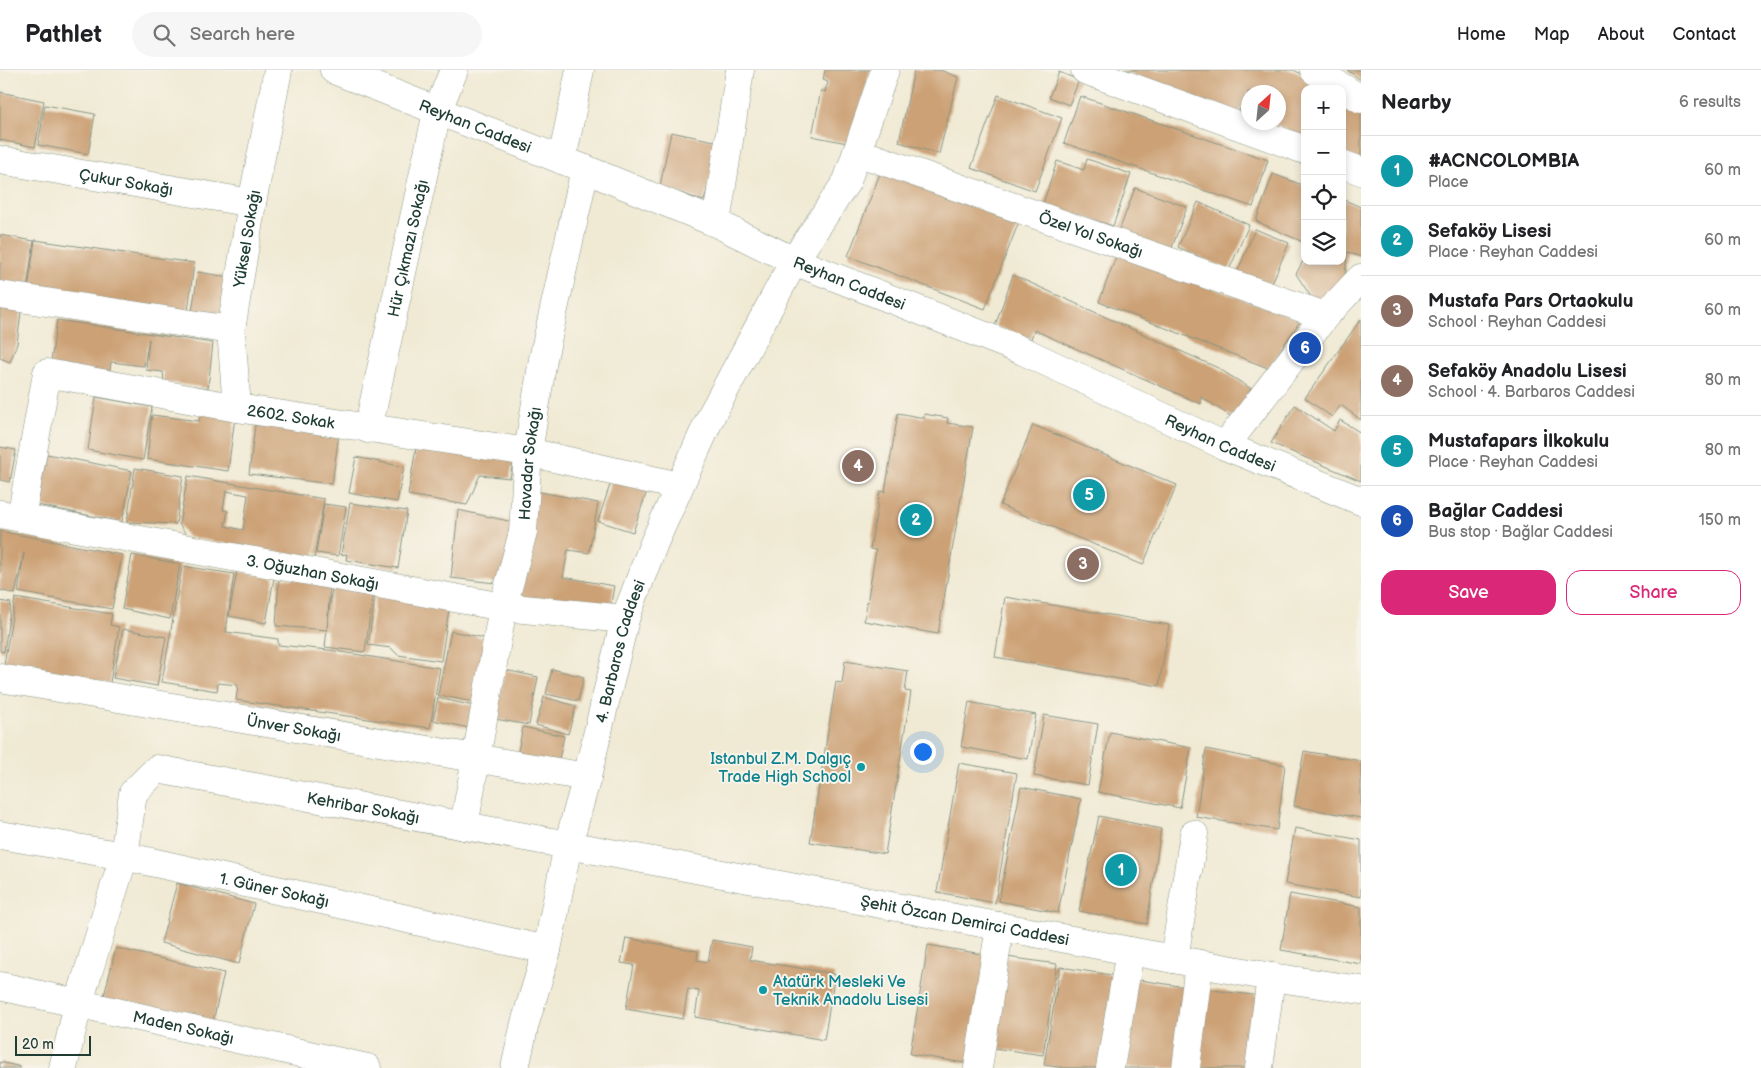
<!DOCTYPE html>
<html lang="en">
<head>
<meta charset="utf-8">
<style>
  :root { --surface:#fff; --page:#f6f6f6; --text:#202124; --muted:#757577; --line:#e0e0e0; --accent:#db2777 }
  body { margin:0; font-family:"Balsamiq Sans",sans-serif; background:var(--page); color:var(--text) }
  .controls { position:absolute; right:15px; top:15px; display:grid; overflow:hidden; border-radius:10px; box-shadow:0 2px 8px #0003 }
  .controls button { width:45px; height:45px; display:grid; place-items:center; padding:0; border:0; border-bottom:1px solid var(--line); background:var(--surface); color:var(--text); font:25px sans-serif }
  .compass { position:absolute; left:1241px; top:15px; width:45px; height:45px; border-radius:50%; background:var(--surface); box-shadow:0 2px 8px #0003; rotate:27deg }
  .scale { position:absolute; left:15px; bottom:12px; width:76px; box-sizing:border-box; padding-left:5px; border:2px solid #1f3d34; border-top:0; font-size:14px; line-height:18px; white-space:nowrap; color:#1f3d34; -webkit-text-stroke:4px #f7f3e8; paint-order:stroke }
  .you { position:absolute; left:922px; top:681px; width:18px; height:18px; margin:-12px; border:4px solid #fff; border-radius:50%; background:#1a73e8; box-shadow:0 0 0 8px #1a73e833 }
  .badge { display:grid; place-items:center; width:32px; height:32px; border-radius:50%; background:var(--accent); color:#fff; font-size:16px; font-weight:700 }
  .pin { position:absolute; translate:-50% -50%; border:2px solid #fff; box-shadow:0 1px 5px #0006 }
  .list { margin:0; padding:0; list-style:none }
  h2 { display:flex; justify-content:space-between; align-items:center; height:65px; margin:0; padding:0 20px; font-size:21px }
  h2 small { font-size:16px; font-weight:400; color:var(--muted) }
  .list li { display:grid; grid-template-columns:32px 1fr auto; gap:15px; align-items:center; box-sizing:border-box; height:70px; padding:0 20px; border-top:1px solid var(--line) }
  .list b { display:block; font-size:19px; white-space:nowrap }
  .list p { margin:0; font-size:16px; white-space:nowrap; color:var(--muted) }
  .list em { font-size:16px; font-style:normal; color:var(--muted) }
  .actions { display:flex; gap:10px; padding:15px 20px }
  .actions a { flex:1; padding:11px 0; border:1px solid var(--accent); border-radius:15px; text-align:center; font-size:18px; color:var(--accent) }
  .actions .main { background:var(--accent); color:#fff }
  .icon { flex:none; width:28px; height:28px; fill:none; stroke:currentColor; stroke-width:2; stroke-linecap:round; stroke-linejoin:round }
  .map { position:relative; flex:none; width:1361px; height:998px; overflow:hidden }
  header { display:flex; align-items:center; gap:30px; box-sizing:border-box; height:70px; padding:0 25px; background:var(--surface); border-bottom:1px solid var(--line) }
  header strong { font-size:24px }
  nav { display:flex; gap:28px; margin-inline-start:auto; font-size:18px }
  .search { width:350px; height:45px; background:var(--page); display:flex; align-items:center; gap:12px; box-sizing:border-box; padding:0 18px; border-radius:28px; color:var(--muted); font-size:19px }
  main { display:flex }
  aside { flex:1; background:var(--surface) }
  .map>svg:first-child { display:block }
  .building { fill:#cca176; fill-rule:evenodd }
  .lines { fill:none; stroke-linecap:round; stroke-linejoin:round }
  .minor-casing { stroke:#889484; stroke-width:29 }
  .tertiary-casing { stroke:#889484; stroke-width:29 }
  .minor { stroke:#fff; stroke-width:28 }
  .tertiary { stroke:#fff; stroke-width:28 }
  .culture-dot { fill:#0f9aa8; stroke:#f7f3e8; stroke-width:2 }
  .labels { text-anchor:middle; stroke-width:4; stroke-linejoin:round; paint-order:stroke }
  .street-label { font-size:16px; fill:#1f3d34; stroke:#f7f3e8 }
  .culture-label { font-size:16px; fill:#0d838f; stroke:#f7f3e8; text-anchor:end }
</style>
</head>
<body>
<header>
<strong>Pathlet</strong>
<div class="search"><svg class="icon" aria-label="search" viewBox="0 0 24 24"><circle cx="10" cy="10" r="6"/><path d="M15 15l6 6"/></svg>Search here</div>
<nav><a>Home</a><a>Map</a><a>About</a><a>Contact</a></nav>
</header>
<main>
<div class="map">
<svg width="1361" height="998" viewBox="0 0 1361 998">
  <rect width="100%" height="100%" fill="#f7f3e8"/>
  <filter id="ink" filterUnits="userSpaceOnUse"><feTurbulence type="fractalNoise" baseFrequency=".02" numOctaves="2"/><feDisplacementMap in="SourceGraphic" scale="10" xChannelSelector="R" yChannelSelector="G"/><feConvolveMatrix kernelMatrix="1 2 1 2 8 2 1 2 1" color-interpolation-filters="sRGB"/></filter>
  <filter id="wash" filterUnits="userSpaceOnUse"><feTurbulence type="fractalNoise" baseFrequency=".0096" numOctaves="4" result="noise"/><feDisplacementMap in="SourceGraphic" scale="20" xChannelSelector="R" yChannelSelector="G"/><feGaussianBlur stdDeviation="1.12" result="paint"/><feColorMatrix in="noise" values="0 0 0 0 0 0 0 0 0 0 0 0 0 0 0 0 0 1.4 0 .05"/><feComposite in="paint" operator="in"/></filter>
  <g filter="url(#wash)">
    <rect width="100%" height="100%" fill="#f0ead4"/>
    <g id="blocks">
      <!-- building -->
      <path class="building" d="M825,0H870L852,74L812,66L821,20L825,22L828,12L823,10Z
        M914,0H940L958,7L939,84L899,72Z
        M1121,0H1294L1328,19H1305V67L1271,53L1278,52V22H1248V43L1240,39L1236,48Z
        M1347,0H1361V10Z
        M1059,2L1079,10L1069,35L1049,27Z
        M0,22L44,31L35,77L0,70Z
        M998,25L1062,48L1035,121L971,98Z
        M1080,26L1268,90L1253,137L1064,73Z
        M1342,26L1361,35V93L1342,84Z
        M45,35L95,44L88,84L38,75Z
        M671,62L719,72L704,131L660,116Z
        M1087,89L1131,104L1113,156L1043,134L1057,91L1084,100Z
        M883,96L1020,149L985,239L848,186Z
        M1273,104L1305,116V173L1256,151Z
        M1135,118L1187,137L1170,183L1118,164Z
        M1342,129L1361,137V187L1347,182L1345,209L1318,237L1296,204L1303,191H1342Z
        M1198,132L1249,155L1229,200L1178,177Z
        M1255,159L1289,173L1270,218L1237,203Z
        M0,165L34,171L27,220L0,216Z
        M35,170L194,193L188,242L28,220Z
        M1117,184L1301,250L1268,298L1099,232Z
        M198,202L228,207L221,246L192,242Z
        M1013,205L1218,298L1253,320L1235,349L1201,327V334L1034,260L1031,269L995,256Z
        M0,231L22,234L17,274L10,292L0,288Z
        M1361,249V350L1341,335L1332,347L1305,328Z
        M57,250L213,273L208,318L164,312L163,302L146,300L149,269L144,296L111,292L109,306L50,298Z
        M96,327L152,337L143,390L88,380Z
        M1295,335L1334,361L1340,350L1361,363V411L1271,373Z
        M201,343L235,347L228,401L147,389L152,345L199,351Z
        M898,343L924,348V344L948,348L947,353L973,357L938,564L864,551L876,480L870,479L880,421L885,422Z
        M255,355L339,364L332,414L249,404Z
        M1033,355L1177,415L1143,495L1000,435Z
        M417,372L514,387L510,408L480,405L467,435L408,425Z
        M0,377L16,380L10,412L0,410Z
        M47,384L132,401L122,452L37,435Z
        M356,387L404,397L397,432L349,423Z
        M135,398L183,406L176,454L127,452Z
        M188,406L324,429L314,489L188,467L179,454ZM226,421L248,425L243,460L225,456L228,441L223,440Z
        M613,406L648,418L633,462L598,451Z
        M535,421L598,433L589,483L568,480L563,507L614,516L609,545L515,528Z
        M350,433L407,441L398,498L346,490L347,484L341,485Z
        M324,434L346,437L338,486L316,483Z
        M458,440L513,452L504,514L451,508Z
        M0,461L122,485L112,539L18,522L24,483L15,524L0,520Z
        M132,485L180,494L170,549L122,539Z
        M182,496L234,504L226,562L278,569V575L329,580L440,598L430,658L236,630L238,615L218,613L217,621L162,612Z
        M237,501L274,508L266,553L229,546Z
        M279,508L330,512L327,560L276,556Z
        M332,517L373,522L365,582L325,577Z
        M376,521L450,533L441,591L398,585L391,578L368,575Z
        M1005,527L1169,555L1159,616L995,587Z
        M15,528L112,544L110,555L119,557L110,613L4,595Z
        M0,531L11,533L4,582L0,581Z
        M123,559L166,567L157,616L113,608Z
        M451,561L495,570L483,634L438,625Z
        M845,591L908,601L905,621L911,622L885,784L810,772L836,612L842,613Z
        M552,599L584,607L578,631L546,624Z
        M505,600L538,607L529,655L495,649Z
        M544,627L576,636L568,664L536,655Z
        M438,628L474,636L469,658L433,650Z
        M969,632L1036,645L1028,689L961,677Z
        M1044,645L1098,654L1088,715L1034,706Z
        M523,657L564,666L558,694L517,686Z
        M1110,662L1191,678L1180,738L1098,722Z
        M1206,679L1285,695L1277,760L1196,747Z
        M1304,681L1361,691V748L1294,736Z
        M959,693L1017,703L995,833L937,822Z
        M1021,717L1081,729L1058,843L999,831Z
        M1099,746L1161,759L1147,854L1079,841Z
        M1295,758L1361,770V827L1285,814Z
        M177,813L254,834L239,894L161,873Z
        M1290,824L1361,837V894L1281,880Z
        M626,868L698,881L697,890L708,892L712,870L752,877L750,890L835,904L824,970L695,947L699,921L688,919L683,949L626,939L634,895L621,893Z
        M928,875L994,886L976,995L910,984Z
        M116,878L224,903L212,956L103,930Z
        M1000,886L1057,894L1043,985L987,977Z
        M1060,897L1118,906L1103,998H1065L1044,995Z
        M1133,909L1192,918L1180,998H1119Z
        M1204,919L1261,926L1251,998H1194Z
        M0,992L21,997V998H0Z"/>
    </g>
  </g>
  <g filter="url(#ink)">
    <use href="#blocks" fill-opacity="0" stroke="#889484" stroke-width="1"/>
    <g class="lines">
      <!-- minor casing -->
      <g class="minor-casing">
        <g id="minor">
          <path d="M1085,0L1305,80"/>
          <path d="M1314,0L1361,29"/>
          <path id="s1" d="M857,82L1325,246"/>
          <path id="s2" d="M0,90L252,133"/>
          <path d="M1342,94L1361,101"/>
          <path d="M716,153L740,0"/>
          <path d="M794,191L847,111L885,0"/>
          <path d="M0,225L231,260"/>
          <path id="s3" d="M237,338L231,260L252,133L278,0"/>
          <path id="s4" d="M368,359L437,42L454,0"/>
          <path id="s5" d="M0,444L503,537L625,549"/>
          <path id="s6" d="M21,448L47,303L237,338L528,382L679,416"/>
          <path id="s7" d="M0,608L587,707"/>
          <path id="s8" d="M464,756L503,537L523,462L528,382L543,289L585,99"/>
          <path id="s9" d="M0,765L124,786L547,880"/>
          <path d="M1174,889L1194,764"/>
          <path id="s10" d="M0,916L367,998"/>
          <path id="s11" d="M63,998L78,935L124,786L133,723L157,699L568,775"/>
          <path d="M978,998L1000,856"/>
          <path d="M1110,998L1130,881"/>
          <path d="M1186,998L1199,894"/>
          <path d="M1259,998L1271,907"/>
        </g>
      </g>
      <!-- tertiary casing -->
      <g class="tertiary-casing">
        <g id="tertiary">
          <path id="s12" d="M334,0L585,99L716,153L794,191L1023,281L1225,376L1361,431"/>
          <path d="M562,90L580,0"/>
          <path d="M1225,376L1325,246L1361,208"/>
          <path id="s13" d="M568,775L1130,881L1271,907L1361,920"/>
          <path id="s14" d="M515,998L525,953L547,880L568,775L587,707L625,549L654,473L712,344L794,191"/>
        </g>
      </g>
      <!-- minor -->
      <use href="#minor" class="minor"/>
      <!-- tertiary -->
      <use href="#tertiary" class="tertiary"/>
    </g>
  </g>
  <!-- markers -->
  <g class="culture-dot">
    <circle cx="861" cy="697" r="5"/>
    <circle cx="763" cy="920" r="5"/>
  </g>
  <g class="labels">
    <!-- street labels -->
    <g class="street-label">
      <text dy="6" stroke="none"><textPath href="#s12" startOffset="152">Reyhan Caddesi</textPath></text>
      <text dy="6" stroke="none"><textPath href="#s2" startOffset="128">Çukur Sokağı</textPath></text>
      <text dy="6" stroke="none"><textPath href="#s1" startOffset="248">Özel Yol Sokağı</textPath></text>
      <text dy="6" stroke="none"><textPath href="#s3" startOffset="171">Yüksel Sokağı</textPath></text>
      <text dy="6" stroke="none"><textPath href="#s4" startOffset="185">Hür Çıkmazı Sokağı</textPath></text>
      <text dy="6" stroke="none"><textPath href="#s12" startOffset="558">Reyhan Caddesi</textPath></text>
      <text dy="6" stroke="none"><textPath href="#s6" startOffset="395">2602. Sokak</textPath></text>
      <text dy="6" stroke="none"><textPath href="#s12" startOffset="962">Reyhan Caddesi</textPath></text>
      <text dy="6" stroke="none"><textPath href="#s8" startOffset="369">Havadar Sokağı</textPath></text>
      <text dy="6" stroke="none"><textPath href="#s5" startOffset="318">3. Oğuzhan Sokağı</textPath></text>
      <text dy="6" stroke="none"><textPath href="#s14" startOffset="430">4. Barbaros Caddesi</textPath></text>
      <text dy="6" stroke="none"><textPath href="#s7" startOffset="298">Ünver Sokağı</textPath></text>
      <text dy="6" stroke="none"><textPath href="#s11" startOffset="528">Kehribar Sokağı</textPath></text>
      <text dy="6" stroke="none"><textPath href="#s9" startOffset="280">1. Güner Sokağı</textPath></text>
      <text dy="6" stroke="none"><textPath href="#s13" startOffset="404">Şehit Özcan Demirci Caddesi</textPath></text>
      <text dy="6" stroke="none"><textPath href="#s10" startOffset="188">Maden Sokağı</textPath></text>
    </g>
    <!-- culture labels -->
    <g class="culture-label">
      <text x="851" y="694">Istanbul Z.M. Dalgıç<tspan x="851" dy="18">Trade High School</tspan></text>
      <text x="773" y="917" text-anchor="start">Atatürk Mesleki Ve<tspan x="773" dy="18">Teknik Anadolu Lisesi</tspan></text>
    </g>
  </g>
</svg>
<div class="controls">
<button>+</button>
<button>−</button>
<button><svg class="icon" aria-label="locate" viewBox="0 0 24 24"><circle cx="12" cy="12" r="6"/><path d="M12 2v4M12 18v4M2 12h4M18 12h4"/></svg></button>
<button><svg class="icon" aria-label="layers" viewBox="0 0 24 24"><path d="M12 4l9 5-9 5-9-5zM3 14l9 5 9-5"/></svg></button>
</div>
<svg class="compass" viewBox="-18 -18 36 36"><path d="M0-13l5 13h-10z" fill="#e53935"/><path d="M0 13l5-13h-10z" fill="#757577"/></svg>
<div class="scale">20 m</div>
<div class="you"></div>
<div class="pin badge" style="left:1121px;top:800px;background:#0f9aa8">1</div>
<div class="pin badge" style="left:916px;top:450px;background:#0f9aa8">2</div>
<div class="pin badge" style="left:1083px;top:494px;background:#8d6e63">3</div>
<div class="pin badge" style="left:858px;top:396px;background:#8d6e63">4</div>
<div class="pin badge" style="left:1089px;top:425px;background:#0f9aa8">5</div>
<div class="pin badge" style="left:1305px;top:278px;background:#1a4fb4">6</div>
</div>
<aside>
<h2>Nearby<small>6 results</small></h2>
<ul class="list">
<li><span class="badge" style="background:#0f9aa8">1</span><div><b>#ACNCOLOMBIA</b><p>Place</p></div><em>60 m</em></li>
<li><span class="badge" style="background:#0f9aa8">2</span><div><b>Sefaköy Lisesi</b><p>Place · Reyhan Caddesi</p></div><em>60 m</em></li>
<li><span class="badge" style="background:#8d6e63">3</span><div><b>Mustafa Pars Ortaokulu</b><p>School · Reyhan Caddesi</p></div><em>60 m</em></li>
<li><span class="badge" style="background:#8d6e63">4</span><div><b>Sefaköy Anadolu Lisesi</b><p>School · 4. Barbaros Caddesi</p></div><em>80 m</em></li>
<li><span class="badge" style="background:#0f9aa8">5</span><div><b>Mustafapars İlkokulu</b><p>Place · Reyhan Caddesi</p></div><em>80 m</em></li>
<li><span class="badge" style="background:#1a4fb4">6</span><div><b>Bağlar Caddesi</b><p>Bus stop · Bağlar Caddesi</p></div><em>150 m</em></li>
</ul>
<div class="actions"><a class="main">Save</a><a>Share</a></div>
</aside>
</main>
</body>
</html>
